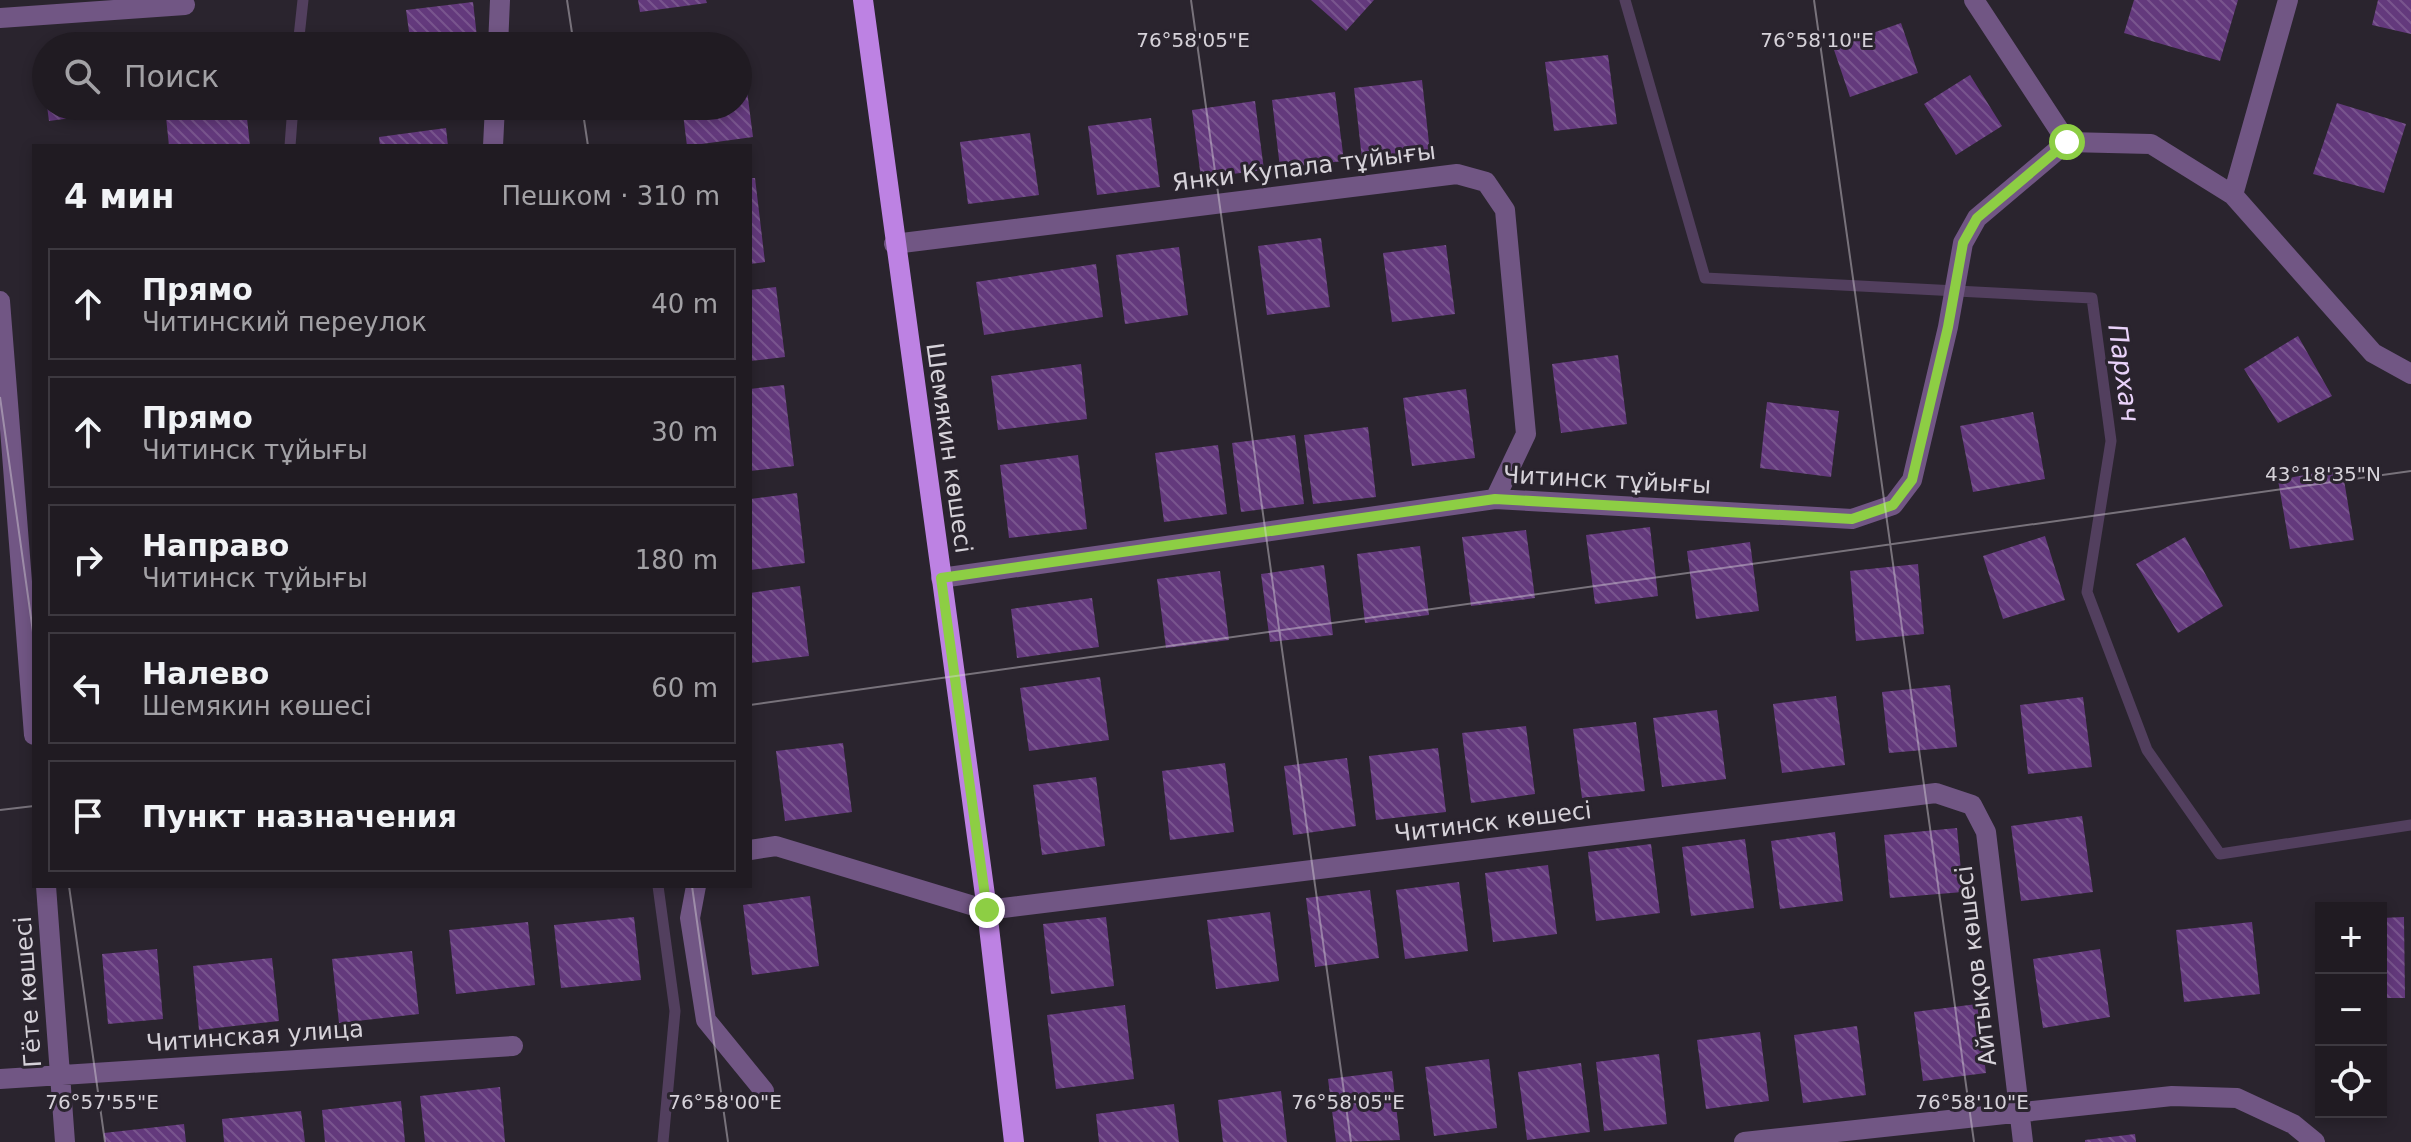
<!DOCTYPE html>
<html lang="ru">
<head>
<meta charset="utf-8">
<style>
  :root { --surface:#201b22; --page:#28242a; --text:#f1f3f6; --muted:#a2a1a5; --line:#3d3940 }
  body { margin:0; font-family:"DejaVu Sans",sans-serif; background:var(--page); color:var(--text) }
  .controls { position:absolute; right:24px; bottom:24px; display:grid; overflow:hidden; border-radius:0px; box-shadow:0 4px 12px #0003 }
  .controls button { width:72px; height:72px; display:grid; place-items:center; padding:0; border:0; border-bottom:2px solid var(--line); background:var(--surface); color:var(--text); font:40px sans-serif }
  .stop { position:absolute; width:24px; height:24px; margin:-18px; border:6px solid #8dce44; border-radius:50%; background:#fff }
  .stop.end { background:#8dce44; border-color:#fff; box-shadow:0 2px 8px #0008 }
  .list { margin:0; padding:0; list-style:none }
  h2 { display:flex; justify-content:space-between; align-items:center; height:104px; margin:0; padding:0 32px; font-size:34px }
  h2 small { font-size:26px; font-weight:400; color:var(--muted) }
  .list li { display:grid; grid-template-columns:52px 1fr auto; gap:24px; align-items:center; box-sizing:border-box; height:112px; margin:0 16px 16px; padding:0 16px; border:2px solid var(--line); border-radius:0px }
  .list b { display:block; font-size:30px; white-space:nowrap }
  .list p { margin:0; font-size:26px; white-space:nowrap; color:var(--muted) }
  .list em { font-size:26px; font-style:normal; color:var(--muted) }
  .icon { flex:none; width:44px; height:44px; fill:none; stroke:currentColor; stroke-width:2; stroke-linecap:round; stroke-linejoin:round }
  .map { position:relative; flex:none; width:2411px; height:1142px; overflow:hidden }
  .search { position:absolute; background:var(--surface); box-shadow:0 4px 12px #0003; left:32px; top:32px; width:720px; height:88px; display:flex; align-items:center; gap:20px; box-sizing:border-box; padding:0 28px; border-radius:44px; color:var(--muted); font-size:30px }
  .panel { position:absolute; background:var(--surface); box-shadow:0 4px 12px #0003; left:32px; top:144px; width:720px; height:744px; border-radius:0px }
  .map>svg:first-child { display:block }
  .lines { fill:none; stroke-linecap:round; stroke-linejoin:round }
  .stream { stroke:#523f5e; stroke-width:11 }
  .building { fill:url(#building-back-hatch) }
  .minor { stroke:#715684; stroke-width:20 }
  .major { stroke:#bd82e3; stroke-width:20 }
  .route { stroke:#8dce44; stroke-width:10 }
  .ticks { fill:none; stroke:#d6d2d9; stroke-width:2; stroke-opacity:0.45 }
  .labels { text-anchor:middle; stroke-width:6; stroke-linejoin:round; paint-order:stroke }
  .street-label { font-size:24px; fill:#d6d2d9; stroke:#2a242e }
  .water-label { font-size:26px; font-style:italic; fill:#e9d2f9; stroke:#2a242e }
  .ticks-label { font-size:20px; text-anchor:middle; fill:#d6d2d9; stroke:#2a242e; stroke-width:6; stroke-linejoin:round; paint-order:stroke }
</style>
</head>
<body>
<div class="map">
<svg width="2411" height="1142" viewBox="0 0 2411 1142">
  <defs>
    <pattern id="building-back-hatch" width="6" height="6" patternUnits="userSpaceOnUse" patternTransform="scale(2)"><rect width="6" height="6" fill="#63397c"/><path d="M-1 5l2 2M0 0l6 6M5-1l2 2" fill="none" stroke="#79558e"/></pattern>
  </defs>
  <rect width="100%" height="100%" fill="#2a242e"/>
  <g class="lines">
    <!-- stream -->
    <path class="stream" d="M1625,0L1705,278L2092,298L2111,441L2087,592L2147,750L2220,854L2411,825
      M298,46L303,0
      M290,146L293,106
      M658,886L675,1011L663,1142"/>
  </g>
  <!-- building -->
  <path class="building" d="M638,0H706L707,3L640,12Z
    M1311,0H1374L1346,31Z
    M2134,0H2238L2220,61L2124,33Z
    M2378,0H2411V34L2372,25Z
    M473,2L478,46H411L406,10Z
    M1901,23L1918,73L1850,97L1833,47Z
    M1608,55L1617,124L1554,131L1545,62Z
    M744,67L753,137L687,146L682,106H738V68Z
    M1970,75L2002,126L1956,155L1924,104Z
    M1422,80L1430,152L1362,159L1354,88Z
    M1335,92L1344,161L1280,168L1272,100Z
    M1255,101L1264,170L1201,178L1192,110Z
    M2337,103L2406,124L2384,193L2313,174Z
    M47,106H100L101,114L49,121Z
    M246,109L250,146H169L166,117Z
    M1151,118L1160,187L1097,195L1088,126Z
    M446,128L448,146H380L379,137Z
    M1030,133L1039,195L968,204L960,142Z
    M750,178H755L765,262L750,264Z
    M1321,238L1330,307L1267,315L1258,246Z
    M1446,245L1455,314L1392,322L1383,253Z
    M1179,247L1188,315L1125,324L1116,255Z
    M1096,264L1103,317L984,335L976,282Z
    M776,287L785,357L750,361V290Z
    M2298,336L2332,396L2278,423L2244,369Z
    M1618,355L1627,424L1561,433L1552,364Z
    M1081,364L1087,419L998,430L991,376Z
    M784,385L794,466L750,471V389Z
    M1466,389L1475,458L1412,466L1403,398Z
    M1767,402L1839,411L1831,477L1760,468Z
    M2033,412L2045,479L1973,492L1960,426Z
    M1368,427L1376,497L1313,504L1304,435Z
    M1295,435L1304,504L1241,512L1232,443Z
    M1218,445L1227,514L1164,522L1155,453Z
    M1078,455L1087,529L1009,538L1000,465Z
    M2342,468L2354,540L2290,549L2278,480Z
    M797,493L805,563L750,570V499Z
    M1650,527L1658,596L1595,604L1586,535Z
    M1526,530L1535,598L1471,606L1462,537Z
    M2045,536L2065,600L2003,619L1983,556Z
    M2185,537L2223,606L2178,633L2136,564Z
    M1750,542L1759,611L1696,619L1687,551Z
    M1420,546L1429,615L1365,623L1357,554Z
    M1918,564L1924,634L1856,641L1850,571Z
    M1324,565L1333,635L1270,642L1261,574Z
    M1220,571L1229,640L1166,648L1157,579Z
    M800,586L809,656L750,663V593Z
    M1092,598L1099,647L1017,658L1011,609Z
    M1100,677L1109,740L1029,751L1020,688Z
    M1950,685L1957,747L1889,753L1882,692Z
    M1836,696L1845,765L1782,773L1773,704Z
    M2083,697L2092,767L2028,774L2020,705Z
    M1717,710L1726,779L1662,787L1653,718Z
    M1636,722L1645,791L1582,798L1573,729Z
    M1526,726L1535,794L1471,803L1462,733Z
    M843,743L852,812L785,821L776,751Z
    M1438,748L1446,812L1376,820L1369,756Z
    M1347,758L1356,826L1293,835L1284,766Z
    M1225,763L1234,832L1170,840L1162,771Z
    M1096,777L1105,846L1042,855L1033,785Z
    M2082,816L2093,892L2021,901L2011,826Z
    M1957,828L1963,892L1890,898L1884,835Z
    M1835,832L1843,901L1780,909L1771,841Z
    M1745,839L1754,908L1691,916L1682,847Z
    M1651,844L1660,913L1596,921L1588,852Z
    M1548,865L1557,934L1493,942L1485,873Z
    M1459,882L1468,951L1405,959L1396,890Z
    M1370,890L1379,958L1315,967L1306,898Z
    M810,896L819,966L752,975L743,905Z
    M1270,912L1279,981L1216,989L1207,920Z
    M634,917L641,980L561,988L554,925Z
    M1106,917L1114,986L1051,994L1043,924Z
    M2404,917L2405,998H2381V918Z
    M528,922L535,985L456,994L449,930Z
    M2252,922L2260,994L2184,1002L2176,930Z
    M157,949L163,1019L108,1024L102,954Z
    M2100,949L2110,1017L2043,1028L2033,959Z
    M412,951L419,1014L339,1023L332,959Z
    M272,958L279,1021L199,1030L193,966Z
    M1977,1004L1986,1073L1923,1081L1914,1012Z
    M1125,1005L1134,1079L1056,1089L1047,1015Z
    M1857,1026L1866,1095L1803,1103L1794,1035Z
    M1760,1032L1769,1101L1706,1109L1697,1040Z
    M1659,1054L1667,1124L1604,1131L1596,1062Z
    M1489,1059L1497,1128L1434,1136L1425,1067Z
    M1581,1063L1590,1132L1527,1140L1518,1072Z
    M1392,1071L1400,1140L1336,1142L1328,1079Z
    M500,1087L505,1142H425L420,1096Z
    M1281,1091L1287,1142H1223L1218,1100Z
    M401,1101L405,1142H325L322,1110Z
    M1174,1104L1179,1142H1099L1096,1114Z
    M301,1111L305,1142H224L222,1119Z
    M184,1124L186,1142H105L104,1133Z
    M2135,1134L2136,1142H2085V1140Z"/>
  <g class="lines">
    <!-- minor -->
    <path class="minor" d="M1974,0L2067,142L2151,144L2233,195L2373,353L2411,374
      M0,18L185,5
      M498,46L500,0
      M493,146L495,106
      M2233,195L2288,0
      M894,244L1457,174L1486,182L1505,210L1526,434L1495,499
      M0,301L34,735
      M941,578L1495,499L1852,519L1893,505L1912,480L1948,327L1963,243L1977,218L2067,142
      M750,850L776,846L987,910L1936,793L1972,805L1986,832L2023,1142
      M46,886L65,1142
      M696,886L690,918L706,1020L764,1091
      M0,1079L513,1046
      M1744,1142L2172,1096L2237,1098L2293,1124L2315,1142"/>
    <!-- major -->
    <path class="major" d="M863,0L987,910L1014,1142"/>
  </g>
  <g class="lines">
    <!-- route -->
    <path class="route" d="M987,910L941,578L1495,499L1852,519L1893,505L1912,480L1948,327L1963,243L1977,218L2067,142"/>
  </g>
  <!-- ticks -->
  <path class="ticks" d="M567,0L574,46M1191,0L1351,1142M1814,0L1974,1142M582,106L588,146M0,397L34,639M750,705L2411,471M0,810L34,806M69,886L105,1142M692,886L728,1142"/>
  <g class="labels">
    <!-- street labels -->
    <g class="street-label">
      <text transform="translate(1304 167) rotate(-7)" y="8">Янки Купала тұйығы</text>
      <text transform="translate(949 448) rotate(82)" y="8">Шемякин көшесі</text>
      <text transform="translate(1607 480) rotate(3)" y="8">Читинск тұйығы</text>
      <text transform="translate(1493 822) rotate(-7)" y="8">Читинск көшесі</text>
      <text transform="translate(1976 966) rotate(-97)" y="8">Айтықов көшесі</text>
      <text transform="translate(28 992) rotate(-94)" y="8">Гёте көшесі</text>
      <text transform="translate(255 1036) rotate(-4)" y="8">Читинская улица</text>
    </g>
    <!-- water labels -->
    <g class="water-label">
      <text transform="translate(2124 373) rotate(82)" y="9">Пархач</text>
    </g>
  </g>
  <g class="ticks-label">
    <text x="1193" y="47">76°58'05"E</text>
    <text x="1817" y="47">76°58'10"E</text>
    <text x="2323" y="481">43°18'35"N</text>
    <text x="102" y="1109">76°57'55"E</text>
    <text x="725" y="1109">76°58'00"E</text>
    <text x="1348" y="1109">76°58'05"E</text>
    <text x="1972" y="1109">76°58'10"E</text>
  </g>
</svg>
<div class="controls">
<button>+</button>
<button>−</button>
<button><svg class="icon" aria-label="locate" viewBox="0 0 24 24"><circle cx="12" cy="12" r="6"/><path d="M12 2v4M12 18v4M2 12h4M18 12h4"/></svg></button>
</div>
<div class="stop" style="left:2067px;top:142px"></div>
<div class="stop end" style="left:987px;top:910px"></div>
<div class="search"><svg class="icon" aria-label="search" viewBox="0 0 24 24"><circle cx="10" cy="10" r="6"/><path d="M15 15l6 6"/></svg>Поиск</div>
<section class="panel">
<h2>4 мин<small>Пешком · 310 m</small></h2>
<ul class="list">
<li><svg class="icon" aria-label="ahead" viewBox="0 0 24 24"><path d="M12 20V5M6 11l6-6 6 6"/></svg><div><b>Прямо</b><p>Читинский переулок</p></div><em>40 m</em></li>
<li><svg class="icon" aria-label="ahead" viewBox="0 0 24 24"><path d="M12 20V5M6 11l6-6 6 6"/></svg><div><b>Прямо</b><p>Читинск тұйығы</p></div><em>30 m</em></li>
<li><svg class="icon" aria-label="right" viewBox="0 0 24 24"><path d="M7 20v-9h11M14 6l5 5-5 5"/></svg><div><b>Направо</b><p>Читинск тұйығы</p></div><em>180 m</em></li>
<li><svg class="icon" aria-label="left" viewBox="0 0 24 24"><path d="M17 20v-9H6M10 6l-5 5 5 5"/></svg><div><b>Налево</b><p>Шемякин көшесі</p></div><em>60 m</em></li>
<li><svg class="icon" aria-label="arrive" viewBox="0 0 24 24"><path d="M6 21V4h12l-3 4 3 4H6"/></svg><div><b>Пункт назначения</b></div></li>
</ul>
</section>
</div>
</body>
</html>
